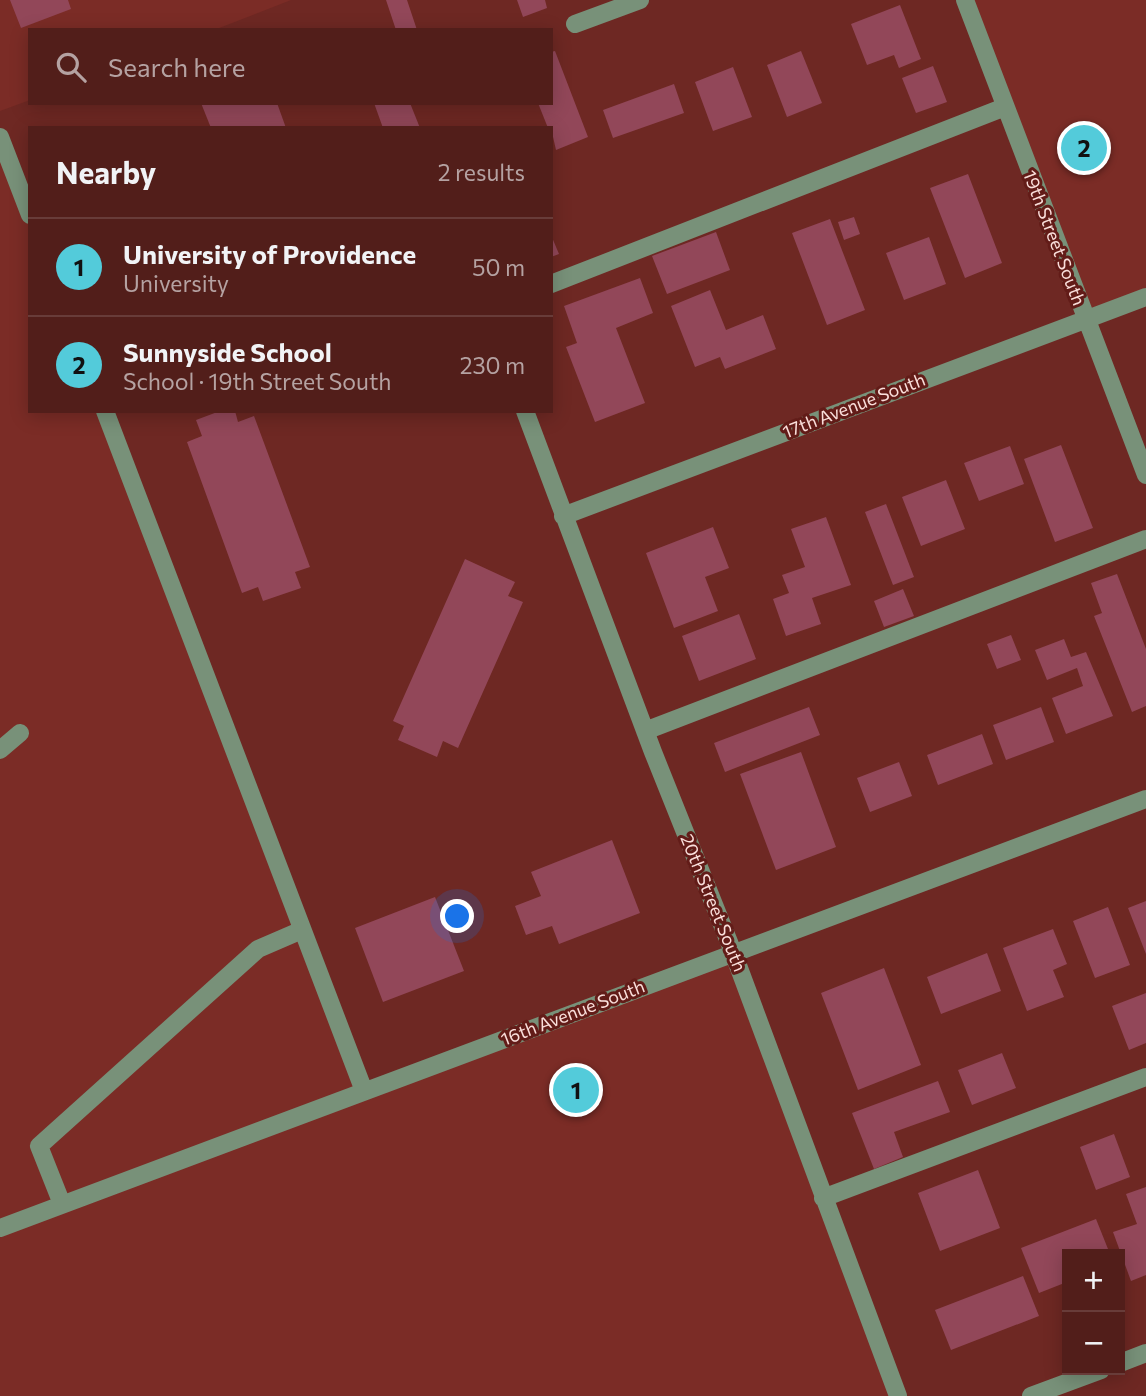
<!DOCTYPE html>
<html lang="en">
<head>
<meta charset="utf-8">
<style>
  :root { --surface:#521e1a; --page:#5c2b27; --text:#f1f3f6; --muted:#b5a2a2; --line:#683c39; --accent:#53cbda }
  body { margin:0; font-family:Commissioner,sans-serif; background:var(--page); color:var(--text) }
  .controls { position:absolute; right:21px; bottom:21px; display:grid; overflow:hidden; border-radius:0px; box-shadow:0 4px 18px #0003 }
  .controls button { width:63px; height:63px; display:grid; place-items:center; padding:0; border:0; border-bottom:2px solid var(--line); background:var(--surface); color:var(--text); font:35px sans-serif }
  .you { position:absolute; left:458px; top:917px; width:24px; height:24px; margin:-18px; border:5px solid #fff; border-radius:50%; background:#1a73e8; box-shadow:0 0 0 10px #1a73e833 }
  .badge { display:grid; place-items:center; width:46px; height:46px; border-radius:50%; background:var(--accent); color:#111; font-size:23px; font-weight:700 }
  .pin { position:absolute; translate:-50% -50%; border:4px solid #fff; box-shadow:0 2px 7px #0006 }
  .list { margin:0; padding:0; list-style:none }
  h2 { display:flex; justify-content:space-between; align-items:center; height:91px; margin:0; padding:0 28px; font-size:30px }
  h2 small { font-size:23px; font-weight:400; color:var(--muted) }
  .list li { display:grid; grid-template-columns:46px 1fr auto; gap:21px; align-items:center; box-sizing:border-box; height:98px; padding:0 28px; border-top:2px solid var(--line) }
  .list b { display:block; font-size:26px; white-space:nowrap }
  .list p { margin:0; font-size:23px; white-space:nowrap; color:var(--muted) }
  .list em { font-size:23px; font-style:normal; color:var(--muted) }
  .icon { flex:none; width:38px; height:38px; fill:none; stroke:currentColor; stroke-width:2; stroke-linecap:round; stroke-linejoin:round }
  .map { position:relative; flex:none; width:1146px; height:1396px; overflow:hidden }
  .search { position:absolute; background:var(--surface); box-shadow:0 4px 18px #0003; left:28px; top:28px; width:525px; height:77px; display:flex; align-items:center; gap:18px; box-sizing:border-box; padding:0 24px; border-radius:0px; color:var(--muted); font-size:26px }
  .panel { position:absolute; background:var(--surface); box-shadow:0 4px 18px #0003; left:28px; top:126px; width:525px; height:287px; border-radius:0px }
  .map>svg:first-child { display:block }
  .built { fill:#7b2c26 }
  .building { fill:#924759 }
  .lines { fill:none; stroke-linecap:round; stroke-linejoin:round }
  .minor { stroke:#789179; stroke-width:18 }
  .labels { text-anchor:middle; stroke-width:6; stroke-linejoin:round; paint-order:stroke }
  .street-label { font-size:18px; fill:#fadfdb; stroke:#621c18 }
</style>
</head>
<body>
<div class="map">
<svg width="1146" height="1396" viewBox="0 0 1146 1396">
  <rect width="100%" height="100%" fill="#6e2823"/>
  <!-- built -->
  <path class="built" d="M0,0H291L214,30H30V100L0,111Z
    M966,0H1146V297L1086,319Z
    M0,137L30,215V411H105L364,1090L733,952L900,1396H0Z"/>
  <!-- building -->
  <path class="building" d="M10,0H68L71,9L21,28Z
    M386,0H407L417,30H396Z
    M517,0H545L547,8L523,17Z
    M900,5L921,59L899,68L894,55L867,65L851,24Z
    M555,51L588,137L556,150L551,128H548L538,103H551V52Z
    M801,51L822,103L787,117L767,65Z
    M933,66L947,102L916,113L902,78Z
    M733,67L752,117L713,131L695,82Z
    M674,84L684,113L613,138L603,110Z
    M201,103H277L286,128H211Z
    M374,103H410L420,128H383Z
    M968,174L1002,263L965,278L930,188Z
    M854,217L860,234L844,240L838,222Z
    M830,219L865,310L827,325L792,233Z
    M716,232L730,270L667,294L652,256Z
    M551,235L559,254L551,257Z
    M929,237L946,284L904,300L886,253Z
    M640,278L653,313L616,328L645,403L595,422L566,347L577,343L564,306Z
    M710,290L726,330L763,315L776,349L725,369L720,357L695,367L671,306Z
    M220,411H235L238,422L254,416L310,567L295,572L301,588L263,601L258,587L242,593L187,442L202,436L196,420Z
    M1061,445L1093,528L1055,542L1024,459Z
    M1010,446L1024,484L979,501L964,463Z
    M946,480L965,529L921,546L902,497Z
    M886,504L914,577L893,585L865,512Z
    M826,517L851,585L812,598L821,624L786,636L773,599L789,593L782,575L805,567L791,529Z
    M713,527L729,568L705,577L718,611L674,628L646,553Z
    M465,559L515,582L508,596L523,602L458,748L443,741L437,757L398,740L404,726L393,721Z
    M1117,574L1146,649V706L1132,712L1094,616L1102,613L1091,583Z
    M903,589L914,616L884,627L874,601Z
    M739,614L756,659L699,681L682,636Z
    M1011,635L1021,660L997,669L987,644Z
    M1064,639L1071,657L1086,652L1113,716L1066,734L1052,698L1083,686L1077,668L1047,680L1035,650Z
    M809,707L820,735L725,772L714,743Z
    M1041,707L1054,742L1006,760L993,725Z
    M982,734L993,764L938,785L927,755Z
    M801,752L836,847L776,870L740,774Z
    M899,762L912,796L870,812L857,778Z
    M612,840L640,913L559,944L552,926L526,935L515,906L541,896L531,872Z
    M435,897L464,971L383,1002L355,928Z
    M1146,901V954L1128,908Z
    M1108,907L1130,965L1095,978L1073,921Z
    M1053,929L1067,964L1053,970L1064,997L1027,1011L1003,948Z
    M987,953L1001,991L941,1014L927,977Z
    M884,968L921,1065L858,1090L821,993Z
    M1146,993V1043L1129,1050L1112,1006Z
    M1002,1053L1016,1088L972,1105L958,1070Z
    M938,1081L950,1112L894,1132L903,1157L874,1169L852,1113Z
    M1114,1134L1130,1177L1096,1190L1080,1147Z
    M978,1170L1000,1228L940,1251L918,1193Z
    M1146,1187V1275L1131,1281L1113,1232L1137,1224L1126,1194Z
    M1096,1219L1110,1254H1067V1282L1039,1293L1021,1248Z
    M1023,1276L1039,1316L951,1350L935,1310Z"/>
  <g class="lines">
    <!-- minor -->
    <path class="minor" d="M965,0L1146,475
      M575,24L640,0
      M0,137L30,215
      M551,284L1005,107
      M105,411L364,1091
      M525,411L653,752L733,952L898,1396
      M563,516L1146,297
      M645,731L1146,539
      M0,750L20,733
      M823,1198L1146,1077
      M62,1204L39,1146L258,949L302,930
      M0,1228L1146,799
      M1120,1363L1146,1353
      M1031,1396L1101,1370"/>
  </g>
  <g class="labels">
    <!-- street labels -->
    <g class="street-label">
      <text transform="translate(1054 238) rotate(69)" y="6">19th Street South</text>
      <text transform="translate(854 406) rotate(-21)" y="6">17th Avenue South</text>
      <text transform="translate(713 903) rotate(68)" y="6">20th Street South</text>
      <text transform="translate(573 1013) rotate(-21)" y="6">16th Avenue South</text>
    </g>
  </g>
</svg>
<div class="controls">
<button>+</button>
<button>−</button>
</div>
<div class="you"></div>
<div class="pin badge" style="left:576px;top:1090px">1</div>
<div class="pin badge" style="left:1084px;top:148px">2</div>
<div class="search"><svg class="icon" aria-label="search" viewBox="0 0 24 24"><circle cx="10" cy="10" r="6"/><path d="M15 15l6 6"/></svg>Search here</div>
<section class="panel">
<h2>Nearby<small>2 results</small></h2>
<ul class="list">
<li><span class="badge">1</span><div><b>University of Providence</b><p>University</p></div><em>50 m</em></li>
<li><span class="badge">2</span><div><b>Sunnyside School</b><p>School · 19th Street South</p></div><em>230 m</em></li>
</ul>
</section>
</div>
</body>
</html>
